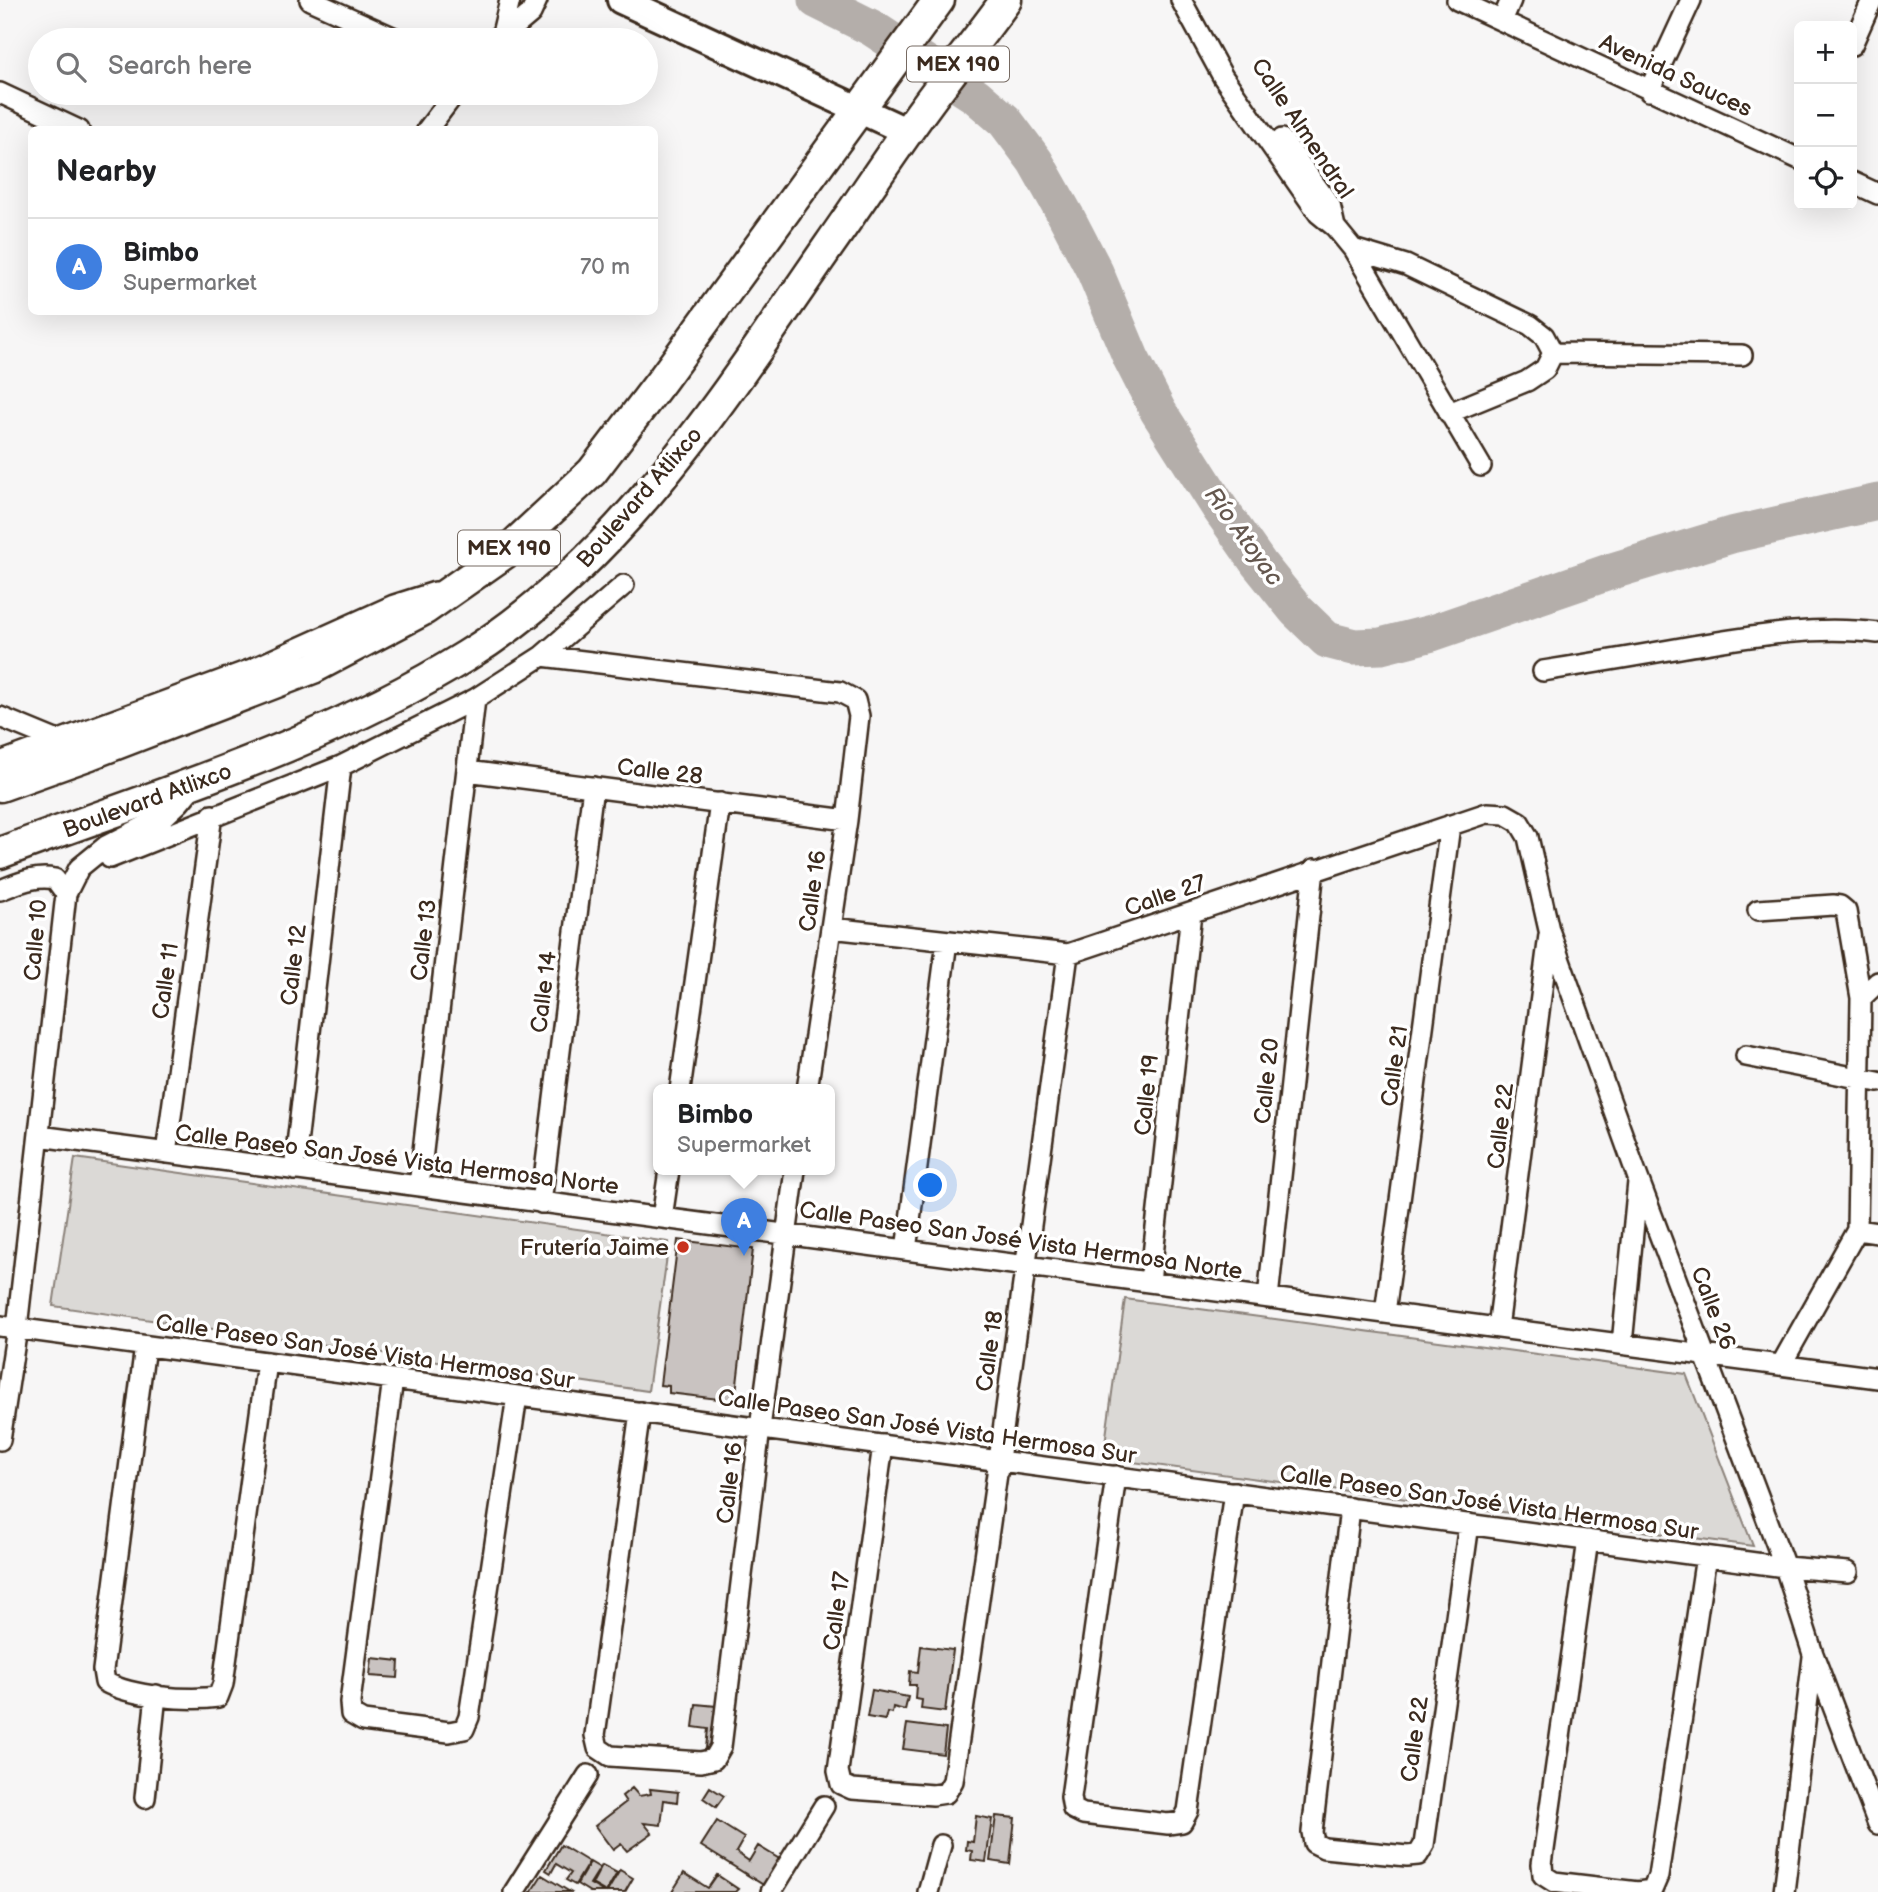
<!DOCTYPE html>
<html lang="en">
<head>
<meta charset="utf-8">
<style>
  :root { --surface:#fff; --page:#f6f6f6; --text:#202124; --muted:#757577; --line:#e0e0e0; --accent:#c8321e }
  body { margin:0; font-family:"Balsamiq Sans",sans-serif; background:var(--page); color:var(--text) }
  .controls { position:absolute; right:21px; top:21px; display:grid; overflow:hidden; border-radius:10px; box-shadow:0 7px 28px #0002 }
  .controls button { width:63px; height:63px; display:grid; place-items:center; padding:0; border:0; border-bottom:2px solid var(--line); background:var(--surface); color:var(--text); font:35px sans-serif }
  .you { position:absolute; left:931px; top:1186px; width:24px; height:24px; margin:-18px; border:5px solid #fff; border-radius:50%; background:#1a73e8; box-shadow:0 0 0 10px #1a73e833 }
  .badge { display:grid; place-items:center; width:46px; height:46px; border-radius:50%; background:var(--accent); color:#fff; font-size:23px; font-weight:700 }
  .pin { position:absolute; translate:-50% -58px; filter:drop-shadow(0 2px 4px #0008) }
  .pin::after { content:''; position:absolute; top:37px; width:24px; height:21px; background:inherit; clip-path:polygon(0 0,100% 0,50% 100%) }
  .popup { position:absolute; left:653px; top:1084px; width:182px; height:91px; box-sizing:border-box; display:grid; place-content:center; border-radius:10px; background:var(--surface); filter:drop-shadow(0 2px 5px #0005); font-size:23px; white-space:nowrap; color:var(--muted) }
  .popup b { font-size:26px; color:var(--text) }
  .popup::after { content:''; position:absolute; left:50%; top:100%; margin-left:-14px; border:14px solid transparent; border-top-color:var(--surface) }
  .list { margin:0; padding:0; list-style:none }
  h2 { display:flex; justify-content:space-between; align-items:center; height:91px; margin:0; padding:0 28px; font-size:30px }
  h2 small { font-size:23px; font-weight:400; color:var(--muted) }
  .list li { display:grid; grid-template-columns:46px 1fr auto; gap:21px; align-items:center; box-sizing:border-box; height:98px; padding:0 28px; border-top:2px solid var(--line) }
  .list b { display:block; font-size:26px; white-space:nowrap }
  .list p { margin:0; font-size:23px; white-space:nowrap; color:var(--muted) }
  .list em { font-size:23px; font-style:normal; color:var(--muted) }
  .icon { flex:none; width:38px; height:38px; fill:none; stroke:currentColor; stroke-width:2; stroke-linecap:round; stroke-linejoin:round }
  .map { position:relative; flex:none; width:1878px; height:1892px; overflow:hidden }
  .search { position:absolute; background:var(--surface); box-shadow:0 7px 28px #0002; left:28px; top:28px; width:630px; height:77px; display:flex; align-items:center; gap:18px; box-sizing:border-box; padding:0 24px; border-radius:38px; color:var(--muted); font-size:26px }
  .panel { position:absolute; background:var(--surface); box-shadow:0 7px 28px #0002; left:28px; top:126px; width:630px; height:189px; border-radius:10px }
  .map>svg:first-child { display:block }
  .green { fill:#dbd9d6; stroke:#8b827a; stroke-width:2 }
  .lines { fill:none; stroke-linecap:round; stroke-linejoin:round }
  .river { stroke:#b4aeaa; stroke-width:37 }
  .building { fill:#c9c3c1; stroke:#3b2a1e; stroke-width:2 }
  .street-casing { stroke:#3b2a1e; stroke-width:24 }
  .secondary-casing { stroke:#3b2a1e; stroke-width:32 }
  .primary-casing { stroke:#3b2a1e; stroke-width:35 }
  .street { stroke:#fff; stroke-width:19 }
  .secondary { stroke:#fff; stroke-width:26 }
  .primary { stroke:#fff; stroke-width:30 }
  .poi-dot { fill:#c8321e; stroke:#fff; stroke-width:2.5 }
  .labels { text-anchor:middle; stroke-width:7; stroke-linejoin:round; paint-order:stroke }
  .shield { fill:#fff; stroke:#766a62; stroke-width:2 }
  .shield-label { font-size:21px; font-weight:bold; fill:#3b2a1e }
  .street-label { font-size:23px; fill:#3b2a1e; stroke:#fff }
  .poi-label { font-size:23px; fill:#3b2a1e; stroke:#fff; text-anchor:end }
  .water-label { font-size:24px; font-style:italic; fill:#65584f; stroke:#fff }
</style>
</head>
<body>
<div class="map">
<svg width="1878" height="1892" viewBox="0 0 1878 1892">
  <rect width="100%" height="100%" fill="#f7f6f6"/>
  <filter id="ink" filterUnits="userSpaceOnUse"><feTurbulence type="fractalNoise" baseFrequency=".0143" numOctaves="2"/><feDisplacementMap in="SourceGraphic" scale="14" xChannelSelector="R" yChannelSelector="G"/><feConvolveMatrix kernelMatrix="1 2 1 2 8 2 1 2 1" color-interpolation-filters="sRGB"/></filter>
  <g filter="url(#ink)">
    <!-- green -->
    <path class="green" d="M75,1158L669,1242L648,1391L53,1306Z
      M1125,1299L1686,1374L1753,1546L1103,1458Z"/>
    <g class="lines">
      <!-- river -->
      <path class="river" d="M816,0L872,28L976,96L1005,121L1035,161L1066,216L1095,272L1131,358L1158,411L1219,507L1259,564L1296,610L1327,640L1354,647L1381,646L1432,633L1609,572L1731,535L1878,502"/>
    </g>
    <!-- building -->
    <path class="building" d="M678,1240L753,1249L735,1401L669,1393V1386L660,1385Z
      M921,1646L953,1650L945,1712L921,1709L922,1700L915,1699L916,1685H909L910,1671L918,1672Z
      M372,1658L399,1661L398,1678L370,1676Z
      M872,1690L908,1697L905,1710L893,1707L892,1713L887,1712L885,1720L867,1717Z
      M696,1704L716,1706L710,1749L706,1748L708,1729L693,1727Z
      M907,1724L946,1729L943,1754L903,1749Z
      M710,1787L724,1796L716,1807L703,1798Z
      M632,1788L639,1796L651,1794L650,1789L678,1792L677,1802L664,1800L661,1825L644,1823L652,1833L627,1851L621,1844L613,1850L595,1826L626,1802L622,1796Z
      M976,1816L992,1819L986,1862L971,1860L972,1851L966,1850L967,1841L973,1842Z
      M996,1816L1015,1818L1010,1864L990,1861Z
      M717,1821L744,1838L736,1852L749,1861L758,1846L786,1863L770,1889L701,1846Z
      M561,1845L589,1862L575,1885L566,1880L571,1873L556,1864L551,1873L546,1870Z
      M590,1862L600,1868L590,1884L604,1892H590L577,1884Z
      M602,1865L617,1873L606,1892L592,1884Z
      M620,1870L633,1878L625,1892H607Z
      M684,1873L708,1888L717,1875L738,1889L735,1892H672Z
      M542,1875L570,1892H531Z"/>
    <g class="lines">
      <!-- street casing -->
      <g class="street-casing">
        <path id="street" d="M310,0L399,40
          M1181,0L1223,77L1319,214L1335,227L1353,249L1481,466
          M1457,0L1799,159
          M1502,21L1511,0
          M501,38L510,0
          M499,40L531,13L537,0
          M1852,45L1872,0
          M1649,91L1691,0
          M0,93L79,130
          M427,130L455,93
          M1282,139L1330,205L1335,227
          M1852,182L1878,194
          M1353,249L1406,265L1530,325L1544,336L1553,353
          M1553,353L1742,355
          M1449,413L1527,381L1545,369L1553,353
          M542,656L840,692L855,700L859,716L847,820L807,1090
          M1543,671C1593,663 1642,655 1692,646C1754,636 1815,625 1878,633
          M0,717L58,741
          M0,762L252,669L394,605L435,592
          M467,771L847,820
          M110,858L341,766L475,699L542,656L624,585
          M0,890C19,883 35,875 55,879L66,894
          M1758,910L1833,905L1840,906L1846,911L1861,998L1857,1230L1781,1365
          M831,928L1068,954L1487,813L1505,814L1519,822L1528,837L1549,930L1638,1178L1785,1567L1813,1654L1878,1824
          M1861,998L1878,982
          M1746,1056L1878,1082
          M680,1090L720,803
          M39,1136L1878,1378
          M166,1153L212,815
          M294,1170L341,766
          M419,1186L475,699
          M541,1203L593,787
          M662,1218L669,1170
          M1857,1230L1878,1233
          M906,1250L947,941
          M1150,1282L1191,913
          M1268,1298L1314,869
          M1385,1313L1450,825
          M0,1326L1785,1567L1848,1572
          M1498,1328L1549,935
          M1622,1344L1638,1182
          M145,1346L103,1670L105,1682C132,1697 188,1701 218,1697L223,1684L267,1362
          M393,1379L350,1702L351,1714L363,1721L449,1732L464,1729L469,1717L517,1396
          M640,1412L595,1735L598,1748L610,1756L701,1762L714,1759L721,1747L760,1428L795,1170
          M0,1440L17,1328L66,894L79,868L106,846L165,816L179,803L194,785
          M883,1445L838,1771L841,1784L852,1789L933,1795L946,1793L953,1781L999,1460L1068,954
          M1116,1476L1071,1797L1073,1809L1083,1814L1168,1824L1182,1822L1188,1811L1234,1492
          M1350,1508L1312,1832L1314,1843L1324,1848L1407,1856L1418,1855L1424,1845L1469,1524
          M1588,1540L1542,1864L1543,1875L1554,1882L1638,1892
          M145,1798L156,1695
          M514,1892L588,1775
          M771,1892L824,1806
          M928,1892L941,1845
          M1638,1892L1652,1890L1658,1876L1706,1556
          M1784,1892L1813,1657"/>
      </g>
      <!-- secondary casing -->
      <g class="secondary-casing">
        <path id="secondary" d="M621,0L908,132"/>
      </g>
      <!-- primary casing -->
      <g class="primary-casing">
        <path id="primary" d="M0,786L90,754L313,668L425,609L505,553L592,472L662,380L939,0
          M0,853C158,794 321,746 466,656C621,561 728,391 830,244C863,197 894,149 928,103C953,69 981,35 1006,0"/>
      </g>
      <!-- street -->
      <use href="#street" class="street"/>
      <!-- secondary -->
      <use href="#secondary" class="secondary"/>
      <!-- primary -->
      <use href="#primary" class="primary"/>
    </g>
  </g>
  <!-- markers -->
  <circle class="poi-dot" cx="683" cy="1247" r="7"/>
  <g class="labels">
    <!-- shield labels -->
    <g class="shield">
      <rect x="907" y="46.5" width="102" height="35" rx="5"/>
      <rect x="458" y="530.5" width="102" height="35" rx="5"/>
    </g>
    <g class="shield-label">
      <text x="958" y="71">MEX 190</text>
      <text x="509" y="555">MEX 190</text>
    </g>
    <!-- street labels -->
    <g class="street-label">
      <text transform="translate(1676 75) rotate(25)" y="8">Avenida Sauces</text>
      <text transform="translate(1303 128) rotate(56)" y="8">Calle Almendral</text>
      <text transform="translate(639 497) rotate(-49)" y="8">Boulevard Atlixco</text>
      <text transform="translate(660 771) rotate(7)" y="8">Calle 28</text>
      <text transform="translate(147 800) rotate(-20)" y="8">Boulevard Atlixco</text>
      <text transform="translate(812 891) rotate(-82)" y="8">Calle 16</text>
      <text transform="translate(1165 895) rotate(-19)" y="8">Calle 27</text>
      <text transform="translate(35 940) rotate(-85)" y="8">Calle 10</text>
      <text transform="translate(423 940) rotate(-83)" y="8">Calle 13</text>
      <text transform="translate(293 965) rotate(-83)" y="8">Calle 12</text>
      <text transform="translate(165 981) rotate(-82)" y="8">Calle 11</text>
      <text transform="translate(543 992) rotate(-83)" y="8">Calle 14</text>
      <text transform="translate(1394 1066) rotate(-82)" y="8">Calle 21</text>
      <text transform="translate(1266 1081) rotate(-84)" y="8">Calle 20</text>
      <text transform="translate(1146 1095) rotate(-84)" y="8">Calle 19</text>
      <text transform="translate(1500 1126) rotate(-83)" y="8">Calle 22</text>
      <text transform="translate(397 1159) rotate(7)" y="8">Calle Paseo San José Vista Hermosa Norte</text>
      <text transform="translate(1021 1240) rotate(8)" y="8">Calle Paseo San José Vista Hermosa Norte</text>
      <text transform="translate(1714 1308) rotate(69)" y="8">Calle 26</text>
      <text transform="translate(365 1351) rotate(8)" y="8">Calle Paseo San José Vista Hermosa Sur</text>
      <text transform="translate(989 1351) rotate(-82)" y="8">Calle 18</text>
      <text transform="translate(927 1426) rotate(8)" y="8">Calle Paseo San José Vista Hermosa Sur</text>
      <text transform="translate(729 1483) rotate(-83)" y="8">Calle 16</text>
      <text transform="translate(1489 1502) rotate(8)" y="8">Calle Paseo San José Vista Hermosa Sur</text>
      <text transform="translate(836 1611) rotate(-82)" y="8">Calle 17</text>
      <text transform="translate(1414 1739) rotate(-82)" y="8">Calle 22</text>
    </g>
    <!-- poi labels -->
    <g class="poi-label">
      <text x="669" y="1255">Frutería Jaime</text>
    </g>
    <!-- water labels -->
    <g class="water-label">
      <text transform="translate(1244 536) rotate(54)" y="8">Río Atoyac</text>
    </g>
  </g>
</svg>
<div class="controls">
<button>+</button>
<button>−</button>
<button><svg class="icon" aria-label="locate" viewBox="0 0 24 24"><circle cx="12" cy="12" r="6"/><path d="M12 2v4M12 18v4M2 12h4M18 12h4"/></svg></button>
</div>
<div class="you"></div>
<div class="pin badge" style="left:744px;top:1256px;background:#3f7fe0">A</div>
<div class="popup"><b>Bimbo</b>Supermarket</div>
<div class="search"><svg class="icon" aria-label="search" viewBox="0 0 24 24"><circle cx="10" cy="10" r="6"/><path d="M15 15l6 6"/></svg>Search here</div>
<section class="panel">
<h2>Nearby<small></small></h2>
<ul class="list">
<li><span class="badge" style="background:#3f7fe0">A</span><div><b>Bimbo</b><p>Supermarket</p></div><em>70 m</em></li>
</ul>
</section>
</div>
</body>
</html>
